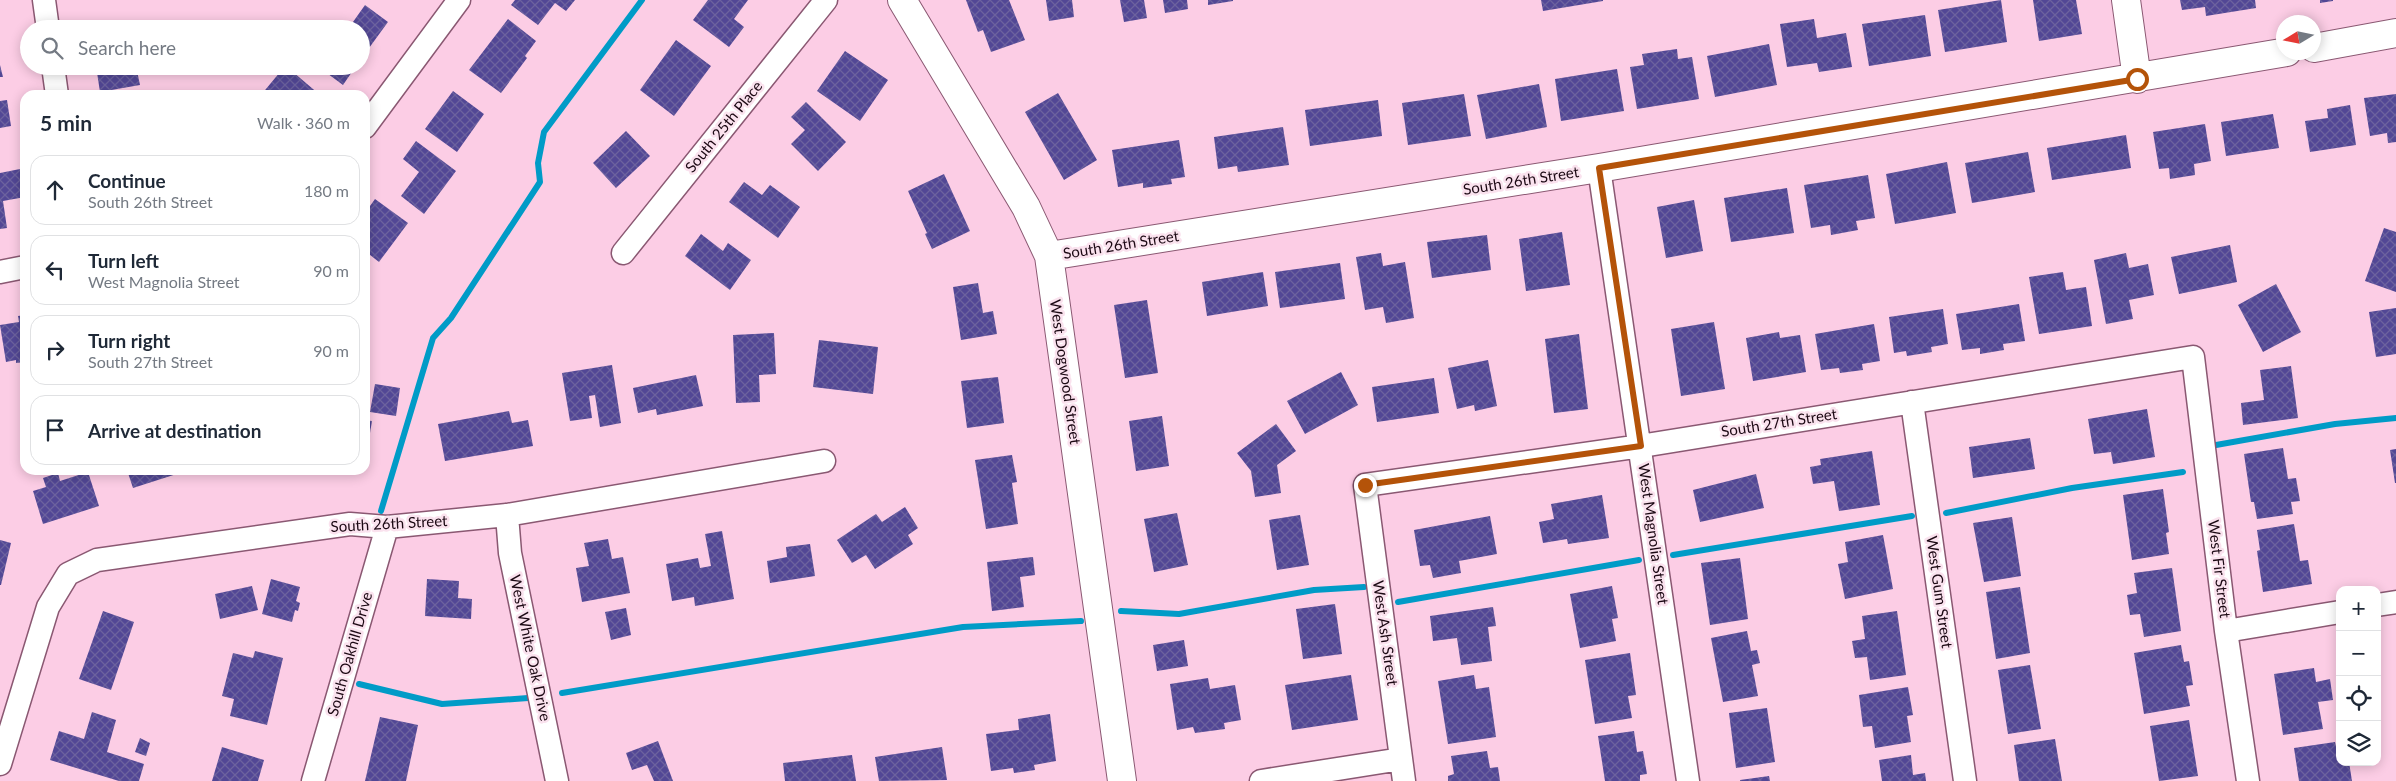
<!DOCTYPE html>
<html lang="en">
<head>
<meta charset="utf-8">
<style>
  :root { --surface:#fff; --page:#f2f2f3; --text:#1f2937; --muted:#747a83; --line:#e0e1e3 }
  body { margin:0; font-family:Lato,sans-serif; background:var(--page); color:var(--text) }
  .controls { position:absolute; right:15px; bottom:15px; display:grid; overflow:hidden; border-radius:10px; box-shadow:0 2px 12px #0003 }
  .controls button { width:45px; height:45px; display:grid; place-items:center; padding:0; border:0; border-bottom:1px solid var(--line); background:var(--surface); color:var(--text); font:25px sans-serif }
  .compass { position:absolute; left:2276px; top:15px; width:45px; height:45px; border-radius:50%; background:var(--surface); box-shadow:0 2px 12px #0003; rotate:260deg }
  .stop { position:absolute; width:15px; height:15px; margin:-11px; border:4px solid #b45309; border-radius:50%; background:#fff }
  .stop.end { background:#b45309; border-color:#fff; box-shadow:0 1px 5px #0008 }
  .list { margin:0; padding:0; list-style:none }
  h2 { display:flex; justify-content:space-between; align-items:center; height:65px; margin:0; padding:0 20px; font-size:21px }
  h2 small { font-size:16px; font-weight:400; color:var(--muted) }
  .list li { display:grid; grid-template-columns:32px 1fr auto; gap:15px; align-items:center; box-sizing:border-box; height:70px; margin:0 10px 10px; padding:0 10px; border:1px solid var(--line); border-radius:15px }
  .list b { display:block; font-size:19px; white-space:nowrap }
  .list p { margin:0; font-size:16px; white-space:nowrap; color:var(--muted) }
  .list em { font-size:16px; font-style:normal; color:var(--muted) }
  .icon { flex:none; width:28px; height:28px; fill:none; stroke:currentColor; stroke-width:2; stroke-linecap:round; stroke-linejoin:round }
  .map { position:relative; flex:none; width:2396px; height:781px; overflow:hidden }
  .search { position:absolute; background:var(--surface); box-shadow:0 2px 12px #0003; left:20px; top:20px; width:350px; height:55px; display:flex; align-items:center; gap:12px; box-sizing:border-box; padding:0 18px; border-radius:28px; color:var(--muted); font-size:19px }
  .panel { position:absolute; background:var(--surface); box-shadow:0 2px 12px #0003; left:20px; top:90px; width:350px; height:385px; border-radius:15px }
  .map>svg:first-child { display:block }
  .lines { fill:none; stroke-linecap:round; stroke-linejoin:round }
  .stream { stroke:#009bc7; stroke-width:6 }
  .building { fill:url(#building-cross-hatch) }
  .minor-casing { stroke:#8a5872; stroke-width:25 }
  .tertiary-casing { stroke:#8a5872; stroke-width:30 }
  .minor { stroke:#fff; stroke-width:22 }
  .tertiary { stroke:#fff; stroke-width:28 }
  .route { stroke:#b45309; stroke-width:6 }
  .labels { text-anchor:middle; stroke-width:5; stroke-linejoin:round; paint-order:stroke }
  .street-label { font-size:15px; fill:#1b0813; stroke:#fae2ee }
</style>
</head>
<body>
<div class="map">
<svg width="2396" height="781" viewBox="0 0 2396 781">
  <defs>
    <pattern id="building-cross-hatch" width="8" height="8" patternUnits="userSpaceOnUse" patternTransform="scale(1.25)"><rect width="8" height="8" fill="#524795"/><path d="M0 0l8 8M0 8l8-8" fill="none" stroke="#6c629e"/></pattern>
  </defs>
  <rect width="100%" height="100%" fill="#fccde5"/>
  <g class="lines">
    <!-- stream -->
    <path class="stream" d="M2216,445L2335,424L2396,418
      M381,511L433,338L451,318L540,182L538,163L544,132L642,0
      M1946,513L2072,488L2183,472
      M1673,555L1912,516
      M1398,602L1639,560
      M1121,611L1179,614L1314,590L1364,587
      M359,684L442,704L528,698
      M562,693L963,627L1081,621"/>
  </g>
  <!-- building -->
  <path class="building" d="M515,0H575L566,11L555,3L538,25L511,5Z
    M708,0H748L734,19L744,27L729,47L693,20Z
    M966,0H1009L1025,40L991,52L983,30L978,32Z
    M1046,0H1072L1074,17L1049,21Z
    M1120,0H1144L1147,18L1124,22Z
    M1163,0H1187L1188,9L1165,13Z
    M1208,0H1233V1L1208,5Z
    M1541,0H1603V1L1543,11Z
    M2001,0L2007,42L1945,52L1938,10Z
    M2033,0H2076L2082,34L2039,41Z
    M2180,0H2255L2256,8L2206,16L2205,7L2182,10Z
    M2320,0H2333V1L2320,3Z
    M365,5L388,22L361,59V29H348Z
    M1925,15L1931,56L1869,66L1862,24Z
    M508,19L536,41L525,56L527,58L501,93L469,70Z
    M1814,19L1817,38L1846,33L1852,67L1819,72L1817,63L1787,67L1780,24Z
    M676,40L711,66L674,116L640,90Z
    M1769,44L1777,85L1715,97L1707,56Z
    M1677,49L1678,59L1692,57L1699,99L1637,109L1630,67L1644,65L1642,54Z
    M845,51L888,80L860,121L817,91Z
    M0,65L3,77H0Z
    M96,66H136L140,85L100,92Z
    M285,66H286L320,95H261Z
    M321,66H356L343,85L320,68Z
    M1617,69L1624,111L1561,121L1555,79Z
    M1539,84L1547,127L1486,139L1477,95Z
    M453,91L484,114L457,152L425,129Z
    M1058,93L1097,160L1064,180L1025,112Z
    M1464,94L1471,136L1408,145L1402,103Z
    M2396,94V142L2388,143L2387,133L2370,136L2364,98Z
    M7,100L11,126L0,128V101Z
    M1378,100L1382,136L1310,146L1305,110Z
    M806,102L846,142L818,171L791,144L805,130L791,117Z
    M2350,105L2356,145L2310,152L2305,121L2328,118L2327,109Z
    M2273,114L2279,148L2226,156L2221,122Z
    M2205,124L2211,161L2194,164L2195,175L2170,179L2169,168L2159,169L2153,132Z
    M1283,127L1289,165L1238,172L1237,166L1218,169L1214,137Z
    M626,131L650,156L616,188L593,163Z
    M2126,135L2131,168L2052,180L2047,148Z
    M1179,140L1185,177L1171,179L1172,184L1143,188V183L1118,187L1112,150Z
    M416,141L456,171L424,214L401,196L419,172L403,159Z
    M2028,152L2035,192L1972,203L1965,163Z
    M1947,162L1956,213L1895,224L1886,174Z
    M20,169L25,197L3,201L7,228L0,229V173Z
    M944,174L970,231L932,249L925,234L927,233L908,191Z
    M1868,175L1875,218L1856,221L1858,230L1831,235L1830,225L1811,228L1804,185Z
    M744,182L762,195L770,185L800,207L778,238L729,202Z
    M1787,188L1794,233L1731,242L1724,198Z
    M375,199L408,223L379,262L365,251V213Z
    M1694,200L1703,251L1666,258L1657,207Z
    M2384,228L2396,232V292L2365,281Z
    M1562,232L1570,285L1526,291L1519,239Z
    M701,234L723,251L728,243L751,260L730,290L685,256Z
    M1487,235L1491,270L1432,278L1427,242Z
    M2230,245L2237,282L2179,294L2171,257Z
    M1381,253L1383,266L1405,262L1414,318L1386,323L1383,307L1365,310L1356,257Z
    M2126,253L2129,268L2148,264L2154,295L2129,300L2133,319L2106,324L2094,260Z
    M1340,263L1345,299L1280,308L1275,272Z
    M1263,272L1268,306L1207,316L1202,282Z
    M2063,272L2066,290L2086,287L2092,326L2039,334L2029,277Z
    M978,283L983,313L993,311L997,334L961,340L953,287Z
    M2276,284L2301,332L2263,352L2238,305Z
    M1147,300L1158,373L1125,378L1114,305Z
    M2019,304L2025,341L2003,344L2004,350L1980,354V348L1962,350L1956,314Z
    M2396,308V354L2376,357L2369,312Z
    M1943,309L1948,344L1931,347L1932,352L1907,356L1906,351L1894,353L1889,317Z
    M25,315V362L16,363V360L6,362L0,325L19,322L18,316Z
    M1714,322L1725,389L1681,396L1671,329Z
    M1874,324L1880,361L1862,364L1863,370L1840,373L1839,368L1821,370L1815,334Z
    M1779,332L1780,338L1800,335L1806,372L1753,381L1746,338Z
    M774,333L776,374L759,375L760,402L736,403L733,335Z
    M1579,334L1588,409L1554,413L1545,339Z
    M819,340L878,347L873,394L813,387Z
    M1488,360L1497,406L1475,411L1474,405L1457,409L1448,368Z
    M612,365L621,423L600,427L595,395L589,396L592,418L570,421L562,373Z
    M2291,366L2298,418L2243,425L2241,403L2264,400L2260,370Z
    M1341,372L1358,405L1305,434L1287,401Z
    M696,375L703,406L657,415L656,409L638,413L633,388Z
    M998,377L1004,423L967,428L961,381Z
    M1434,378L1439,413L1377,422L1372,387Z
    M375,384L400,388L396,416L370,412Z
    M2147,409L2155,457L2113,464L2111,452L2094,454L2088,419Z
    M509,411L512,423L528,420L533,446L445,461L438,424Z
    M1162,416L1169,466L1136,471L1129,421Z
    M365,420L372,421L368,445H365Z
    M1276,424L1296,451L1277,465L1281,493L1255,497L1251,471L1237,453Z
    M2030,438L2035,469L1973,478L1969,447Z
    M2283,448L2288,479L2296,478L2300,501L2291,502L2293,514L2257,519L2254,502H2251L2244,454Z
    M2396,449V483H2395L2390,450Z
    M1872,451L1880,505L1839,511L1834,481L1813,484L1810,467L1821,465L1820,459Z
    M1012,455L1017,482L1012,483L1018,524L986,529L975,460Z
    M127,470H189L133,488Z
    M88,472L99,506L43,524L33,491L46,487L43,478L58,473L60,481Z
    M1756,474L1764,508L1700,522L1693,490Z
    M2163,489L2169,532L2166,533L2169,554L2132,560L2123,495Z
    M1602,495L1609,538L1568,544L1567,539L1543,543L1539,522L1554,519L1551,504Z
    M905,507L918,528L908,535L913,544L875,569L866,555L852,563L837,540L876,514L882,522Z
    M1177,513L1188,565L1154,572L1144,519Z
    M1300,515L1309,565L1277,570L1269,520Z
    M1490,516L1497,554L1459,561L1461,573L1433,578L1430,565L1420,566L1414,530Z
    M2012,517L2021,576L1984,582L1973,523Z
    M2294,524L2300,561L2308,560L2312,584L2263,592L2257,551L2260,550L2257,530Z
    M722,531L734,599L695,606L694,597L672,601L666,564L698,558L700,568L711,566L705,534Z
    M1883,535L1893,589L1845,599L1838,564L1848,562L1845,542Z
    M608,539L612,559L623,557L630,593L582,602L576,568L589,566L584,543Z
    M0,540L11,543L1,585H0Z
    M810,544L815,576L770,583L767,561L787,557L786,547Z
    M1033,557L1035,575L1020,577L1024,607L992,611L987,562Z
    M1740,558L1748,619L1710,625L1701,563Z
    M2172,568L2181,631L2144,637L2140,614L2130,615L2127,595L2137,593L2134,573Z
    M271,579L300,587L296,601L300,603L298,611L295,610L292,622L262,614Z
    M427,579L459,581L458,598L472,599L471,619L425,616Z
    M252,586L258,610L220,619L215,594Z
    M1612,586L1618,618L1612,619L1616,641L1580,648L1570,594Z
    M2020,587L2030,653L1996,659L1986,592Z
    M1335,604L1342,654L1303,659L1296,609Z
    M1493,607L1496,626L1488,627L1492,661L1461,665L1457,638L1433,641L1430,616Z
    M626,608L631,635L611,640L605,612Z
    M103,611L134,622L111,690L79,679Z
    M1897,611L1906,675L1870,680L1867,657L1855,658L1852,641L1865,639L1862,616Z
    M1747,631L1751,651L1757,650L1760,663L1752,665L1758,696L1723,702L1711,638Z
    M1184,640L1188,666L1157,671L1153,645Z
    M2181,645L2184,662L2189,661L2193,685L2186,686L2190,706L2144,714L2134,653Z
    M255,651L283,658L267,725L230,716L234,699L222,696L233,653L253,658Z
    M1630,653L1636,695L1628,696L1632,718L1595,724L1585,660Z
    M2030,665L2041,729L2008,734L1998,670Z
    M2314,668L2316,682L2330,679L2333,700L2318,702L2323,729L2283,735L2274,674Z
    M1351,675L1358,720L1292,730L1285,685Z
    M1474,675L1476,689L1489,687L1496,737L1448,744L1438,681Z
    M1208,678L1210,689L1235,685L1241,720L1224,723L1225,729L1195,733L1193,727L1177,730L1170,684Z
    M1908,687L1913,715L1907,716L1911,742L1875,748L1872,726L1863,727L1859,695Z
    M1767,708L1775,762L1736,768L1729,713Z
    M92,712L116,720L107,752L144,764L139,781H119L50,760L59,731L84,739Z
    M1050,714L1056,761L1034,765L1035,770L1014,773L1013,768L991,771L986,734L1019,730L1018,719Z
    M380,717L418,725L406,781H365Z
    M2189,720L2198,776L2159,781L2150,726Z
    M1634,731L1637,752L1643,751L1647,774L1640,775V781H1605L1598,736Z
    M140,738L150,743L146,756L135,752Z
    M2055,739L2062,781H2019L2014,745Z
    M658,741L673,781H654L647,765L632,770L626,753Z
    M2335,742L2340,762H2349L2352,781H2299L2294,748Z
    M222,747L264,760L258,781H212Z
    M942,747L947,780L879,781L875,757Z
    M1487,751L1490,768L1498,767L1500,781H1448V776L1454,774L1451,756Z
    M852,755L856,781H785L783,763Z
    M1911,755L1913,775L1925,773L1926,781H1882L1879,760Z
    M1769,776L1770,781H1740V780Z"/>
  <g class="lines">
    <!-- minor casing -->
    <g class="minor-casing">
      <path id="minor" d="M44,0L48,29
        M53,66L57,95
        M365,127L459,0
        M1599,168L1688,781
        M623,253L826,0
        M0,272L25,267
        M1912,402L1965,781
        M507,515L510,553L557,781
        M2377,605L2396,602
        M2226,631L2340,612
        M0,764L48,607L68,574L97,560L350,524L387,527L507,515L824,461
        M313,781L387,527
        M1261,781L1401,759
        M1404,781L1365,485L1641,446L2193,357L2226,631L2248,781"/>
    </g>
    <!-- tertiary casing -->
    <g class="tertiary-casing">
      <path id="tertiary" d="M902,0L1026,207L1049,256L1122,781
        M2126,0L2137,79
        M2314,48L2396,33
        M1049,256L1599,168L2287,52"/>
    </g>
    <!-- minor -->
    <use href="#minor" class="minor"/>
    <!-- tertiary -->
    <use href="#tertiary" class="tertiary"/>
  </g>
  <g class="lines">
    <!-- route -->
    <path class="route" d="M1365,485L1641,446L1599,168L2137,79"/>
  </g>
  <g class="labels">
    <!-- street labels -->
    <g class="street-label">
      <text transform="translate(724 127) rotate(-51)" y="5">South 25th Place</text>
      <text transform="translate(1521 181) rotate(-9)" y="5">South 26th Street</text>
      <text transform="translate(1121 245) rotate(-9)" y="5">South 26th Street</text>
      <text transform="translate(1065 372) rotate(82)" y="5">West Dogwood Street</text>
      <text transform="translate(1779 423) rotate(-9)" y="5">South 27th Street</text>
      <text transform="translate(389 524) rotate(-3)" y="5">South 26th Street</text>
      <text transform="translate(1653 534) rotate(82)" y="5">West Magnolia Street</text>
      <text transform="translate(2219 569) rotate(83)" y="5">West Fir Street</text>
      <text transform="translate(1939 592) rotate(82)" y="5">West Gum Street</text>
      <text transform="translate(1385 633) rotate(82)" y="5">West Ash Street</text>
      <text transform="translate(530 648) rotate(78)" y="5">West White Oak Drive</text>
      <text transform="translate(350 654) rotate(-74)" y="5">South Oakhill Drive</text>
    </g>
  </g>
</svg>
<div class="controls">
<button>+</button>
<button>−</button>
<button><svg class="icon" aria-label="locate" viewBox="0 0 24 24"><circle cx="12" cy="12" r="6"/><path d="M12 2v4M12 18v4M2 12h4M18 12h4"/></svg></button>
<button><svg class="icon" aria-label="layers" viewBox="0 0 24 24"><path d="M12 4l9 5-9 5-9-5zM3 14l9 5 9-5"/></svg></button>
</div>
<svg class="compass" viewBox="-18 -18 36 36"><path d="M0-13l5 13h-10z" fill="#e53935"/><path d="M0 13l5-13h-10z" fill="#747a83"/></svg>
<div class="stop" style="left:2137px;top:79px"></div>
<div class="stop end" style="left:1365px;top:485px"></div>
<div class="search"><svg class="icon" aria-label="search" viewBox="0 0 24 24"><circle cx="10" cy="10" r="6"/><path d="M15 15l6 6"/></svg>Search here</div>
<section class="panel">
<h2>5 min<small>Walk · 360 m</small></h2>
<ul class="list">
<li><svg class="icon" aria-label="ahead" viewBox="0 0 24 24"><path d="M12 20V5M6 11l6-6 6 6"/></svg><div><b>Continue</b><p>South 26th Street</p></div><em>180 m</em></li>
<li><svg class="icon" aria-label="left" viewBox="0 0 24 24"><path d="M17 20v-9H6M10 6l-5 5 5 5"/></svg><div><b>Turn left</b><p>West Magnolia Street</p></div><em>90 m</em></li>
<li><svg class="icon" aria-label="right" viewBox="0 0 24 24"><path d="M7 20v-9h11M14 6l5 5-5 5"/></svg><div><b>Turn right</b><p>South 27th Street</p></div><em>90 m</em></li>
<li><svg class="icon" aria-label="arrive" viewBox="0 0 24 24"><path d="M6 21V4h12l-3 4 3 4H6"/></svg><div><b>Arrive at destination</b></div></li>
</ul>
</section>
</div>
</body>
</html>
